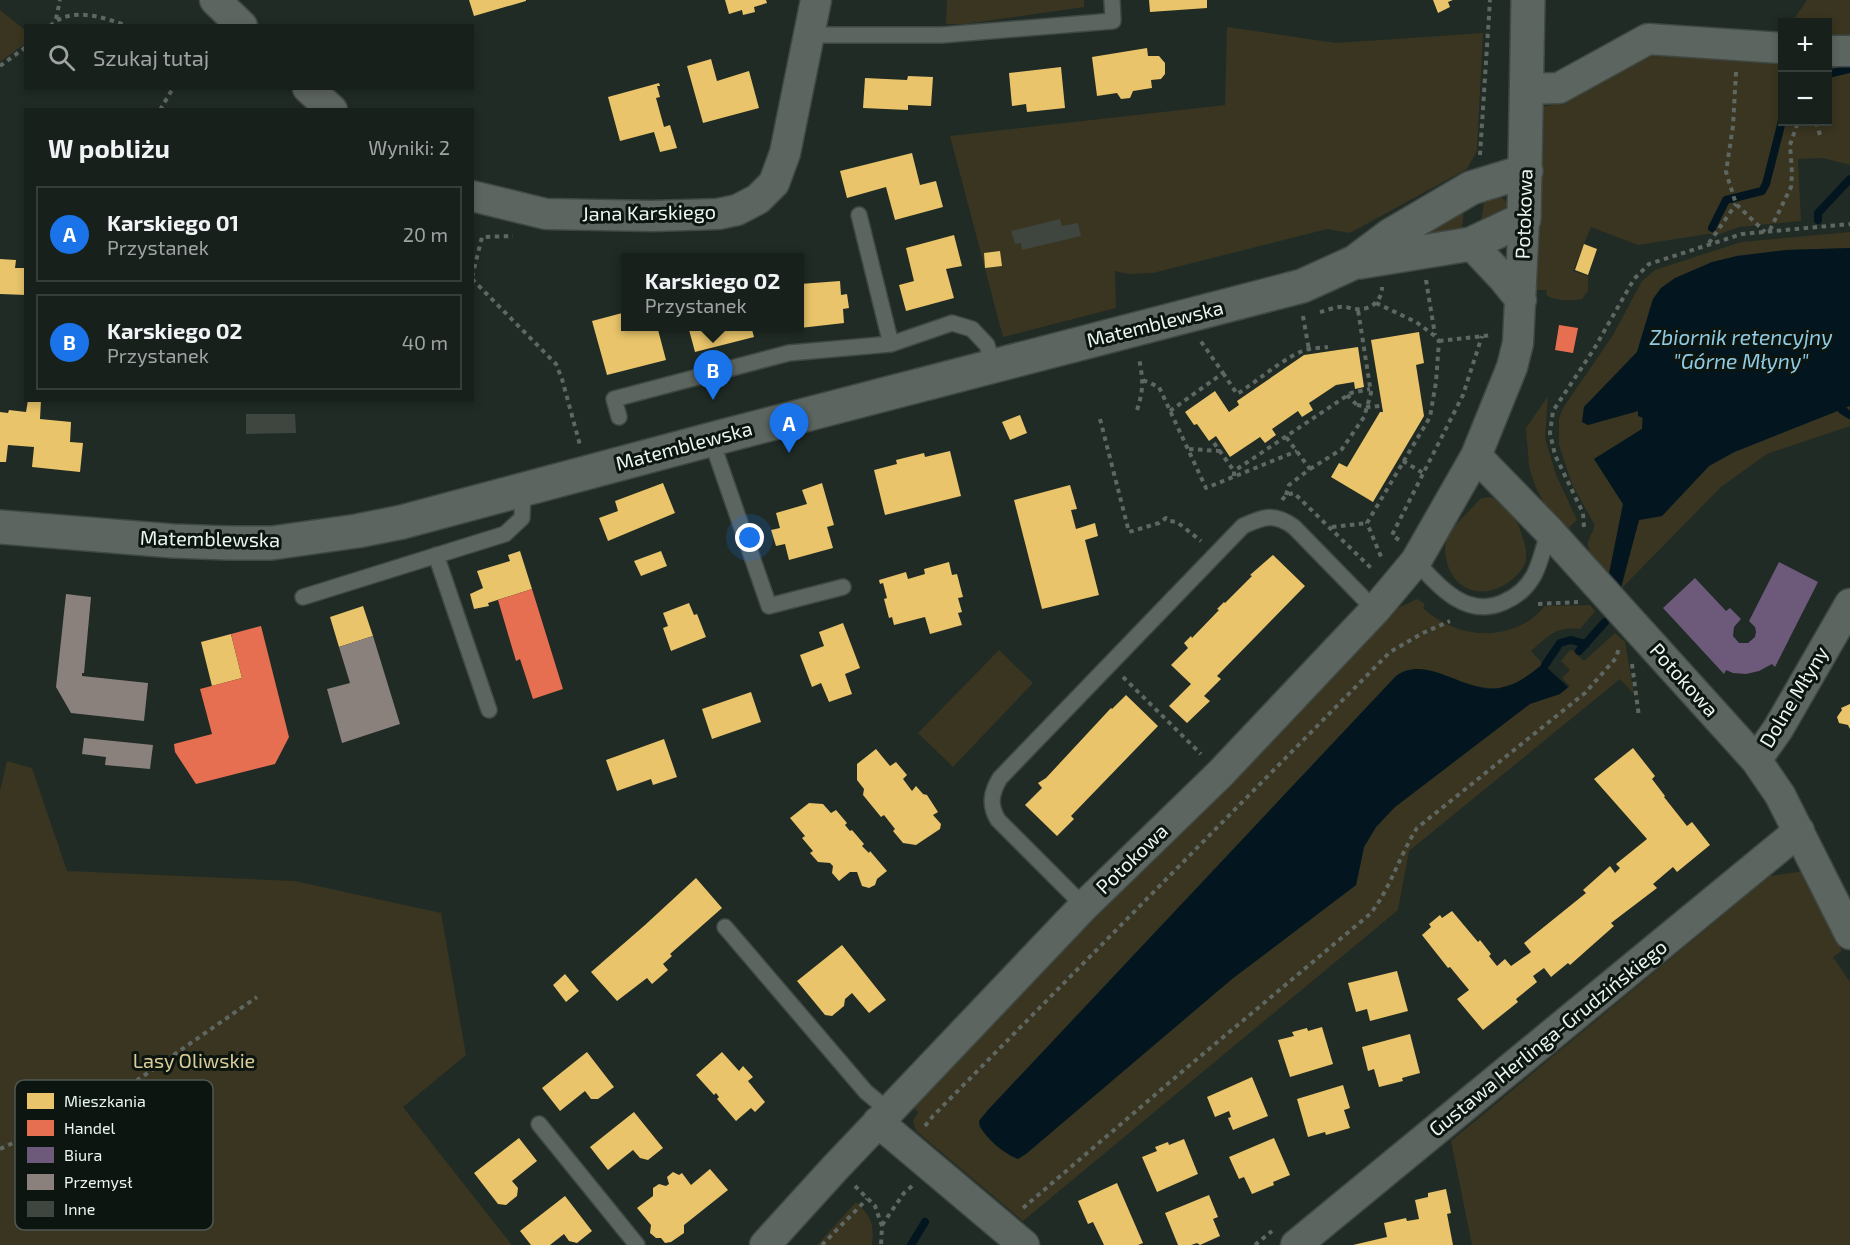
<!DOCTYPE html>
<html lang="pl">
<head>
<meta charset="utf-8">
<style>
  :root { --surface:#18201c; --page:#252d29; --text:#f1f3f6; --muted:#9fa3a3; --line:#363e3b; --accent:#1a73e8 }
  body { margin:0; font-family:"Exo 2",sans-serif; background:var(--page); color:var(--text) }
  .controls { position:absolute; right:18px; top:18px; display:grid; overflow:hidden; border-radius:0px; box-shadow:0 3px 9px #0003 }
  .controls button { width:54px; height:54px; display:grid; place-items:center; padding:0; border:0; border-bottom:2px solid var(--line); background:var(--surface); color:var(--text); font:30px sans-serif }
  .you { position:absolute; left:750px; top:538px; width:21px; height:21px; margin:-15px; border:4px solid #fff; border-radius:50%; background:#1a73e8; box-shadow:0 0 0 9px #1a73e833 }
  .badge { display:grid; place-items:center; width:39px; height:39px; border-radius:50%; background:var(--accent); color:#fff; font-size:20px; font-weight:700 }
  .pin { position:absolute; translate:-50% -50px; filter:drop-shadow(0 2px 3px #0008) }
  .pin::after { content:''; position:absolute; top:32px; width:21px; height:18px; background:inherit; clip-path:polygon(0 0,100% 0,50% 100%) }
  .popup { position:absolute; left:621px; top:253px; width:183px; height:78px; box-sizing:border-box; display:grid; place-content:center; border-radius:0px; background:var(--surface); filter:drop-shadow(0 2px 4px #0005); font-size:20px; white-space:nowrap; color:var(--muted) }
  .popup b { font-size:22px; color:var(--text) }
  .popup::after { content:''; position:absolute; left:50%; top:100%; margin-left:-12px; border:12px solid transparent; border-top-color:var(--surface) }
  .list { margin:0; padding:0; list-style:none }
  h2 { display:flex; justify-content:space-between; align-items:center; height:78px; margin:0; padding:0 24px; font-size:26px }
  h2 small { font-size:20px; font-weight:400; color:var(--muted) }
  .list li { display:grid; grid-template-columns:39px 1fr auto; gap:18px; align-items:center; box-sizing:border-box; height:96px; margin:0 12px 12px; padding:0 12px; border:2px solid var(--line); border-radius:0px }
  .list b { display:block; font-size:22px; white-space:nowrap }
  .list p { margin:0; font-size:20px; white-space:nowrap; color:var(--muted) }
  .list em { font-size:20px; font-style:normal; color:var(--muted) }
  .icon { flex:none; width:33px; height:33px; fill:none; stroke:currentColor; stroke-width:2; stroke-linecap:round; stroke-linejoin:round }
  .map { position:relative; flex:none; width:1850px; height:1245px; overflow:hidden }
  .search { position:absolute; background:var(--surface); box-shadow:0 3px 9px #0003; left:24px; top:24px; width:450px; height:66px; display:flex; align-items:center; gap:15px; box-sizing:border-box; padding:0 21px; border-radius:0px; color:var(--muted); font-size:22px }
  .panel { position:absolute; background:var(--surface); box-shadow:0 3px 9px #0003; left:24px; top:108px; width:450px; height:294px; border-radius:0px }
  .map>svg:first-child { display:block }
  .green { fill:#393520 }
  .water { fill:#031620 }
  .homes { fill:#e9c46a }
  .shops { fill:#e76f51 }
  .offices { fill:#6d597a }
  .industry { fill:#8a817c }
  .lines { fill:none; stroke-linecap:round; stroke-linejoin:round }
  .stream { stroke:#031620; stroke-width:8 }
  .building { fill:#3f4640 }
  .service-casing { stroke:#3f4843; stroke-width:18 }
  .minor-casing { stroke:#3f4843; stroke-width:33 }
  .tertiary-casing { stroke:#3f4843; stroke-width:36 }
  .path { stroke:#5f6762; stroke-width:4; stroke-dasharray:4.5 4.5; stroke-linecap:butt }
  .service { stroke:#5d6560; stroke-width:15 }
  .minor { stroke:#5d6560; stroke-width:30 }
  .tertiary { stroke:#5d6560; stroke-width:33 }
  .path-bridge { stroke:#5f6762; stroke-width:4; stroke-dasharray:4.5 4.5; stroke-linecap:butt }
  .labels { text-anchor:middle; stroke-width:6; stroke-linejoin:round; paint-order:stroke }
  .street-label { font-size:20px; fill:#eaf6ef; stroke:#0c1510 }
  .park-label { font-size:20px; fill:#dbcb97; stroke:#0c1510 }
  .water-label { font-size:21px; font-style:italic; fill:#8fcae3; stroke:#0c1510 }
  .key { fill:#0c1510; stroke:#4f5853; stroke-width:1.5 }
  .key-label { font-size:16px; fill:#eaf6ef }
</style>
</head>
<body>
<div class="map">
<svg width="1850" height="1245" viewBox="0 0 1850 1245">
  <rect width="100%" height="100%" fill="#202b25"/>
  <!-- green -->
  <path class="green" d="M947,0H1084V7L965,24H946Z
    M1807,0H1850V40L1828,39V22H1792Z
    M0,10L25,30L26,43L0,62Z
    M1227,27L1336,43L1483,33L1477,151L1467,169L1350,233L1327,229L1153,273L1128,274L1115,271L1116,308L1003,337L950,136L1225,105Z
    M1660,49L1782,58V122H1828V60L1850,59V165L1823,158L1798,159L1801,221L1739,227L1717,235L1708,234L1638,245L1591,227L1573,271L1588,276V291L1582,299C1570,301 1558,301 1547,296L1546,290H1532L1540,107L1553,105L1592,82Z
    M1485,194L1502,198L1507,203V207L1481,222Z
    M1465,201L1462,228L1390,248Z
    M1850,232V248L1787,250L1737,256L1661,288L1653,299L1637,352L1584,407L1583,422L1588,425L1638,411L1642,418V429L1594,459L1623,504L1609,574C1602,565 1586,554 1588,542C1590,534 1595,531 1594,524L1572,484L1559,445V418L1563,408L1613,335L1642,281L1655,270L1741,242Z
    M1548,396L1545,438L1556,475L1577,520L1566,530L1548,510L1536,488L1529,467L1526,428Z
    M1850,406V426L1767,454L1721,487L1621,589L1639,520L1662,516L1709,466L1735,452Z
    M1491,497C1508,504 1519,521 1523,539C1525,544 1527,551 1526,557C1526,565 1521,571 1516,576C1491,601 1453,596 1446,558C1444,551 1445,543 1448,536C1454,524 1469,512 1478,501L1482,498Z
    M1417,599L1425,604L1423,608C1451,634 1493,642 1527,622C1534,618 1539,612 1545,606L1590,605L1595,611L1580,629C1555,626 1549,636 1531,651L1543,664L1520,682L1497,689L1396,676L988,1110L979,1121V1127L985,1133L1147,1049L1232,979L1356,885L1364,847L1376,827L1395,807L1530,703L1560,694L1570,686L1562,678L1570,670L1561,661L1569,651L1572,650L1584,661L1615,633L1625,642L1634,694L1620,679L1409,851L1398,910L1023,1221L916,1131L913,1121L918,1112L912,1106L1055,953L1391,614L1398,608Z
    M999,650L1033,683L953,767L918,733Z
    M7,761L32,768L67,871L295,881L441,913L466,1055L403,1107L512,1245H0V791Z
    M1805,871L1842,951L1833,957L1850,982V1245H1472L1451,1141L1770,876Z
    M856,1202C872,1217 874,1224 872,1245H817Z"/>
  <!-- water -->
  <path class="water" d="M1850,248V406L1734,452L1709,466L1662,516L1639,520L1621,587L1609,574L1623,504L1594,459L1642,429L1643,418L1638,416V411L1588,425L1582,422L1584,407L1637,352L1653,299L1661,288L1675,278L1712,262L1737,256L1787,250Z
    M1543,664L1568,687L1560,694L1530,704L1395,807L1376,827L1364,847L1356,885L1232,979L1026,1154L1018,1159C1006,1155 980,1135 979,1121L988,1110L1396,676C1426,653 1466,694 1499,688C1517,685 1529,675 1543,664Z"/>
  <!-- homes -->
  <path class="homes" d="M469,0H526V1L474,16Z
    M725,0H766L767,3L754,7L755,12L743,15L742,10L729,14Z
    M1149,0H1207V8L1150,12Z
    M1433,0H1453L1448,2L1450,7L1438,13Z
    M1147,48L1148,56H1159L1165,63V74L1161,79L1151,80L1152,88L1133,91L1130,98L1121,99L1117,93L1097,96L1092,57Z
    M711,59L717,81L749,71L759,108L703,123L687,66Z
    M1061,67L1065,108L1027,112L1026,104L1012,106L1009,73Z
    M908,76L933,77L931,106L908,105V110L863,108L865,78L907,80Z
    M659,83L660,86H657L660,97L656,98L664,127L670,125L677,148L660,152L654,132L620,141L608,97Z
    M912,153L920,185L936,181L943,207L895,220L886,187L847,198L840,171Z
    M954,235L962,266L946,269L954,298L906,311L899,285L914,281L906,248Z
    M1584,244L1597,249L1588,275L1575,270Z
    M1000,251L1002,266L985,268L984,253Z
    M0,259L16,260L15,268H26V295L0,294Z
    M840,281L841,295L847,294L849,308L843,309L844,323L800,328V284Z
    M626,312V326H657L666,360L607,375L592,321Z
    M688,326H751L754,337L695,352Z
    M1419,332L1424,363L1416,365L1424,416L1373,502L1331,477L1339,463L1347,467L1380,412H1383L1371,340Z
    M1358,347L1364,387L1355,389L1354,382L1336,385L1309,403L1313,410L1302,417L1298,411L1272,429L1276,435L1265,443L1260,437L1230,457L1216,436L1209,441L1197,424L1194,425L1185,412L1215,391L1229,412L1239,405L1237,401L1304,355Z
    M28,400H41L40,419L71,422L70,442L83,443L80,472L32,467L34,447L8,445L6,462H0V412L8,413L9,410L26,412Z
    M1020,415L1027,433L1010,440L1002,422Z
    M950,451L961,496L885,515L874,470L897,464L896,460L924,453L925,457Z
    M663,483L675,513L608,541L599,518L618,511L615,501Z
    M822,483L834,525L827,527L833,548L789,560L785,544L776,546L771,530L780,528L776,513L807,504L802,490Z
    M1070,485L1077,509L1071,510L1076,529L1095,523L1098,536L1085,540L1099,595L1042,609L1014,500Z
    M520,551L532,589L488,603L489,606L474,609L470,594L483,588L477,571L510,561L508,555Z
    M661,551L667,566L641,576L634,561Z
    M1273,555L1305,586L1217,676L1221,679L1204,696L1210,701L1187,723L1169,706L1191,684L1171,665L1188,648L1184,643L1191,636L1192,638L1219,610L1217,609L1224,602L1225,603L1252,576L1250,575Z
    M949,562L952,575L957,574L963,597L958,598L962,612L958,613L962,625L930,634L925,617L894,625L892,617L889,618L884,599L887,598L883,583L880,584L879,580L906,572L908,579L925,574L924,569Z
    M689,603L694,615L697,614L706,637L671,651L663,628L668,626L663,613Z
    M363,606L373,636L339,647L330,617Z
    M843,623L860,668L845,674L852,694L829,702L821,683L812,687L800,655L824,646L819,632Z
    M231,634L242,678L212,686L201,642Z
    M751,692L761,722L712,739L702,709Z
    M1126,695L1158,726L1071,816L1074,819L1057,836L1025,805L1042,788L1038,783L1046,778L1111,708L1112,709Z
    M1850,704V729L1848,725L1839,723L1837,717L1842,710L1841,708Z
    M664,739L677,777L653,785L651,779L617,791L606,760Z
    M1633,748L1655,776L1652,779L1665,796L1664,797L1687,826L1692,822L1710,845L1677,872L1673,867L1653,884L1657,888L1611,923L1614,926L1570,965L1568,963L1551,977L1544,968L1533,976L1537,982L1516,999L1518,1002L1483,1030L1457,999L1469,990L1450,967L1448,968L1422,935L1431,927L1429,924L1440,915L1442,918L1452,911L1478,942L1480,940L1491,954L1489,956L1497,966L1505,959L1511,966L1531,952L1524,943L1586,893L1583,890L1610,866L1615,873L1620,868L1616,864L1647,839L1594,779Z
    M876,749L890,766L896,762L907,775L903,779L912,791L916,786L923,794L927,795L938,812L933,815L941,824L940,829L916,845L903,843L893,831L895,829L884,815L881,817L863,795L864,789L857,780V764Z
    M809,803L823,804L831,813L836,810L847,823L845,825L850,831L852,830L864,844L862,846L869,853L870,851L887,871L877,879L875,885L869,888L862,886L857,872H850L839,881L832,873L833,866L830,863L818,862L810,853L813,851L802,838L805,836L790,818Z
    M696,878L722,908L670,954L672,956L663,964L668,970L652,984L647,978L617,1001L591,972L645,925Z
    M842,945L886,1000L869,1013L852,993L845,999L844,1006L832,1016L825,1015L797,981Z
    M1397,971L1408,1011L1370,1021L1367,1009L1356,1012L1348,983Z
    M565,974L579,991L566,1002L553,985Z
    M1322,1027L1333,1064L1290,1077L1278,1040L1294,1036L1292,1032L1307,1028L1308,1031Z
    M1410,1034L1420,1073L1402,1078L1403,1081L1379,1087L1374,1069L1368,1071L1362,1047Z
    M587,1052L614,1087L598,1099H591L585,1091L560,1111L542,1088Z
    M722,1052L739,1071L743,1066L753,1077L748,1081L765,1102L755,1112L751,1108L736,1121L717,1099L719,1097L716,1093L714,1095L696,1075Z
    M1252,1077L1268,1116L1233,1130L1228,1118L1231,1117L1229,1111L1215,1117L1207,1097Z
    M1343,1085L1350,1108L1344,1110L1350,1128L1326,1135L1325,1132L1308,1137L1297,1099Z
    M634,1112L663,1148L648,1160L640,1158L633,1150L608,1170L590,1147Z
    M519,1138L537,1161L512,1181L518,1188L517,1196L506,1205L498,1204L474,1173Z
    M1274,1138L1290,1175L1273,1182L1274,1185L1252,1194L1244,1177L1239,1179L1229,1157Z
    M1184,1139L1198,1174L1157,1192L1142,1157L1157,1151L1155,1147L1168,1142L1169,1145Z
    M710,1169L728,1190L684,1225V1233L671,1242L665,1243L661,1238H656L650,1233L651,1225L637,1208L653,1196V1188L659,1184L666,1186L669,1184L667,1177L673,1172L679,1175L682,1173L691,1185Z
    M1117,1183L1143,1243L1138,1245H1104L1093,1222L1088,1224L1078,1201Z
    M1446,1189L1451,1213L1447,1214L1453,1245H1353L1387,1237L1384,1223L1406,1218L1407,1221L1419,1219L1415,1200L1428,1197V1193Z
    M1209,1195L1218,1217L1213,1219L1220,1236L1200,1245L1197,1243L1191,1245H1178L1165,1213Z
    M565,1196L592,1231L577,1243L569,1241L564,1234L550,1245H531L520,1231Z"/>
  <!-- shops -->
  <path class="shops" d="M1559,325L1578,328L1573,353L1555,350Z
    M532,589L563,689L533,699L520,659L516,661L498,600Z
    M261,626L289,737L275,764L196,784L175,752L174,744L212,734L200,689L242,678L231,634Z"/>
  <!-- offices -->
  <path class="offices" d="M1779,562L1818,582L1775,667L1772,664L1759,671L1746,674L1733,673L1726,670L1724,674L1663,608L1695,578L1726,611L1730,608L1741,619L1734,627L1733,636L1739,643H1748L1755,637L1756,632L1755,627L1749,621Z"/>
  <!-- industry -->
  <path class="industry" d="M66,594L91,597L84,673H82V676L148,683L144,721L71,713L56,687Z
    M373,636L400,724L342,743L327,689L350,683L339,647Z
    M84,738L153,745L150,769L105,765L106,757L82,754Z"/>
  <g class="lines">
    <!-- stream -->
    <path class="stream" d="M1828,74L1850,69
      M1818,220V213L1850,179
      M1712,228L1726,200L1762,191L1766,184L1782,121
      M1842,410L1850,415
      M1579,651L1605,622
      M1545,665L1560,643L1571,640L1586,644
      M911,1245L925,1222"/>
  </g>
  <!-- building -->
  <path class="building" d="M1060,219L1062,226L1078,223L1081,236L1022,250L1021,243L1015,244L1011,231Z
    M246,414H295L296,433L246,434Z"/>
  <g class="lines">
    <!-- service casing -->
    <g class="service-casing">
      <path id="service" d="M811,35H942L1113,21L1112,0
        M859,215L891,344
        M619,417L614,399L789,353L891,344L952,323L972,329L987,345L993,365
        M711,439L769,606L843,587
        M436,555L489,710
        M1416,561C1439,587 1467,619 1504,602C1518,596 1527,588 1534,575C1541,562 1544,545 1549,531
        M303,597L505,534L522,518L523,490
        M1084,906L998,820C989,805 991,793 1000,778L1243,526C1263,517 1274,512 1294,527L1375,610
        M725,927L866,1092L889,1111
        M539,1124L637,1245"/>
    </g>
    <!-- minor casing -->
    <g class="minor-casing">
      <path id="minor" d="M215,0L242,26
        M1828,51H1850
        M308,88L332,110
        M1526,89L1559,88L1648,39L1782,48
        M472,196L546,214L653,216L718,214L737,210L758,199L774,183L785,153L816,0
        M1471,244L1504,279L1521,300
        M1476,456L1549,531L1756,760L1780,795L1850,934
        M1756,760L1778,729L1850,604
        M878,1122L1024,1245
        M765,1245L835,1168L1084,906L1220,774L1375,610L1416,561L1476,456L1512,367L1518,343L1524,219
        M1296,1245L1799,831"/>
    </g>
    <!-- tertiary casing -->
    <g class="tertiary-casing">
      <path id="tertiary" d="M1360,262L1471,244L1524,219L1528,0
        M0,527L173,541L228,543H272L357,531L402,522L724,436L1302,286L1355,262L1391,235L1471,188L1526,171"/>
    </g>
    <!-- path -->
    <path class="path" d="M56,19L60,0
      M50,26C70,6 104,17 127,26
      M0,66L26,47
      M1736,72L1733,126L1726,172L1736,204L1765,232
      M160,110L173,88
      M1816,122L1820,135
      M1480,155L1490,0
      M1770,230L1791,187L1792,173L1790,145L1798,122
      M1709,243L1736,204
      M472,277L482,237L513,236
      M472,279L556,364L562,379L580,445
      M1426,280L1435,335
      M1376,303L1416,322L1435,336L1439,341L1436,382L1430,417L1367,523L1382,559
      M1320,312C1328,310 1337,306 1345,307C1348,307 1351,309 1355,309C1369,311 1382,302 1382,287
      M1303,316L1309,350
      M1439,341L1492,335
      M1223,373L1237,394C1259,380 1277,363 1300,352C1308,348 1319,348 1328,347
      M1143,380L1159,387L1206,488L1297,451
      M1347,395L1357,405
      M1137,410C1144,389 1143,379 1139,358
      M1170,411L1223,373L1200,340
      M1100,419L1129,532L1159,523L1166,518L1170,521L1177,522L1201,541
      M1214,443L1234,471
      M1189,449L1220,451
      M1403,461L1423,473
      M1310,469L1342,449L1364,417L1371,393L1358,310
      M1234,476V471L1351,393L1370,389
      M1286,495L1289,485L1310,469L1286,437
      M1282,500L1286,495L1294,493L1373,570
      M1332,527L1367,523
      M1584,527L1583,513L1555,455L1550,433L1553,411L1594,349L1634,279L1649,264L1742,234L1850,224
      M1399,540L1392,535L1463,395L1482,336
      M1538,604L1578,602
      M1632,664L1639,717
      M1123,677L1201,754
      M925,1126L933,1116L1390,652L1423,633L1450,621
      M0,1149L116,1095L257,997
      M855,1186L875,1206L882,1226L881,1245
      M1023,1208L1184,1070L1370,914C1391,888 1399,856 1417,828L1585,693L1616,658L1619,648
      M882,1225L904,1193L912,1186
      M822,1245L867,1199
      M1255,1245L1272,1231"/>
    <!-- service -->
    <use href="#service" class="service"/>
    <!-- minor -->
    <use href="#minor" class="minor"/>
    <!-- tertiary -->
    <use href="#tertiary" class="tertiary"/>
    <!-- path-bridge -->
    <path class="path-bridge" d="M1357,405L1370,407L1380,406"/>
  </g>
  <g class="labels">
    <!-- street labels -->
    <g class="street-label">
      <text transform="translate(649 213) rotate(-1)" y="7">Jana Karskiego</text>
      <text transform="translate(1524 214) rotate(-88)" y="7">Potokowa</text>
      <text transform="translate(1155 324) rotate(-14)" y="7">Matemblewska</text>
      <text transform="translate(684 446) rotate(-15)" y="7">Matemblewska</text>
      <text transform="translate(210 539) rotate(1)" y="7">Matemblewska</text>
      <text transform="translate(1684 680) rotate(48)" y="7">Potokowa</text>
      <text transform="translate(1794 697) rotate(-59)" y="7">Dolne Młyny</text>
      <text transform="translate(1132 859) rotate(-44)" y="7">Potokowa</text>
      <text transform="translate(1548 1038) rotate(-39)" y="7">Gustawa Herlinga-Grudzińskiego</text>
    </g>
    <!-- park labels -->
    <g class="park-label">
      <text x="194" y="1068">Lasy Oliwskie</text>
    </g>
    <!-- water labels -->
    <g class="water-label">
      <text x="1741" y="345">Zbiornik retencyjny<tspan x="1741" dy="24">"Górne Młyny"</tspan></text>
    </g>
  </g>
  <!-- legend -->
  <rect x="15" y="1080" width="198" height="150" rx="9" class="key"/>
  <rect x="27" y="1093" width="27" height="16" fill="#e9c46a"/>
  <rect x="27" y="1120" width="27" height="16" fill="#e76f51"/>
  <rect x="27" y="1147" width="27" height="16" fill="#6d597a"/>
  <rect x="27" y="1174" width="27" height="16" fill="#8a817c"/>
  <rect x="27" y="1201" width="27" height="16" fill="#3f4640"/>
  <g class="key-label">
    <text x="64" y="1107">Mieszkania</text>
    <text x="64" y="1134">Handel</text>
    <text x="64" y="1161">Biura</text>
    <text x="64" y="1188">Przemysł</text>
    <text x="64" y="1215">Inne</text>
  </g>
</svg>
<div class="controls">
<button>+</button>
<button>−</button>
</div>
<div class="you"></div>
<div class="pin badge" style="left:789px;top:453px">A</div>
<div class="pin badge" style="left:713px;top:400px">B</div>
<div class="popup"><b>Karskiego 02</b>Przystanek</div>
<div class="search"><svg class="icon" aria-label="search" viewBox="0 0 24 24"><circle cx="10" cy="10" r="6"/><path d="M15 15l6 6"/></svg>Szukaj tutaj</div>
<section class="panel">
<h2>W pobliżu<small>Wyniki: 2</small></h2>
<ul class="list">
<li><span class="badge">A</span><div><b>Karskiego 01</b><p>Przystanek</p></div><em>20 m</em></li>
<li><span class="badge">B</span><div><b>Karskiego 02</b><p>Przystanek</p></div><em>40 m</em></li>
</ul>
</section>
</div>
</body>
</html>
